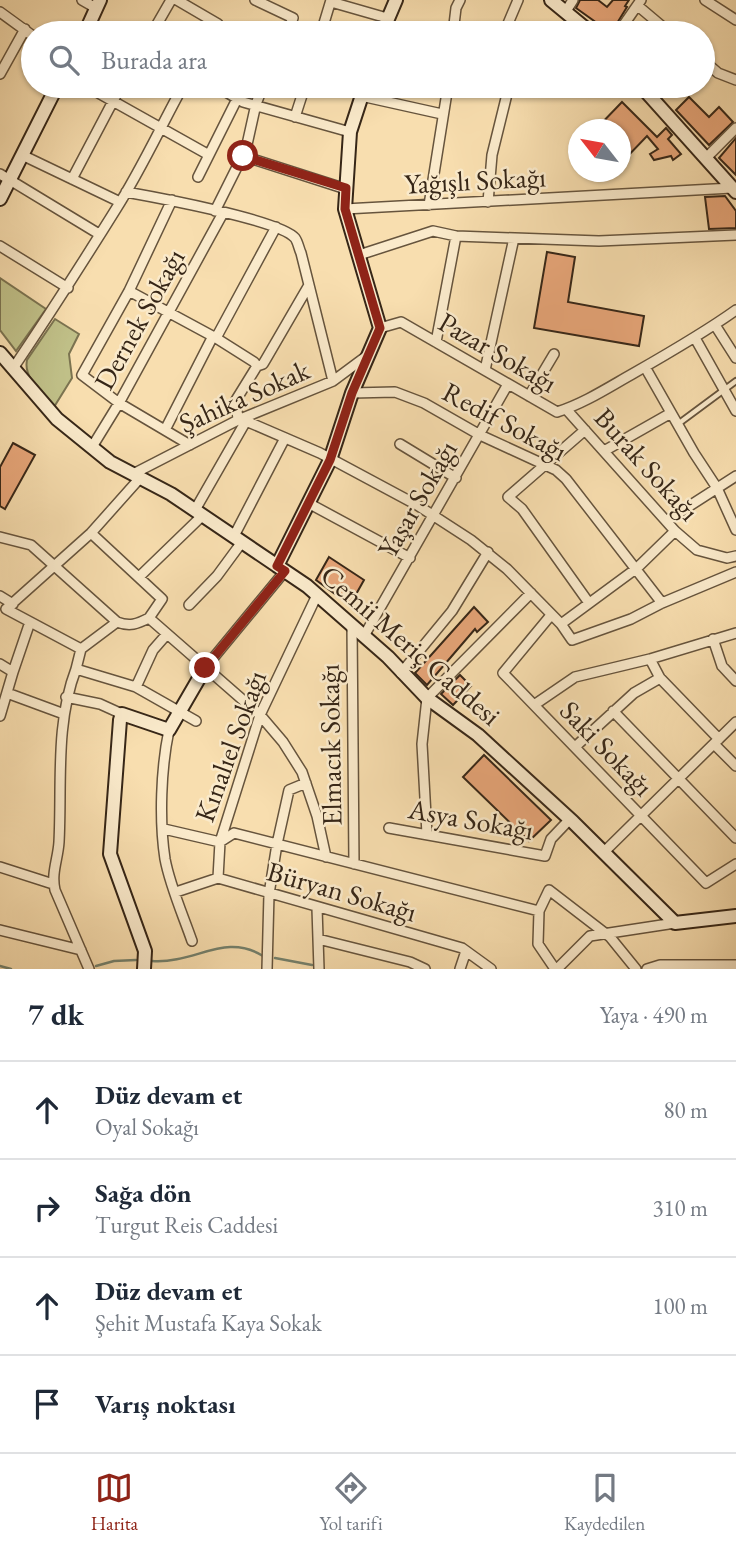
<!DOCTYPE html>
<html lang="tr">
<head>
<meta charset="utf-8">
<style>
  :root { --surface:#fff; --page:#f2f2f3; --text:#1f2937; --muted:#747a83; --line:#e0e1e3; --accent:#8f2418 }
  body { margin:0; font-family:"EB Garamond",serif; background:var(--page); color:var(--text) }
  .compass { position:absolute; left:568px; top:119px; width:63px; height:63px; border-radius:50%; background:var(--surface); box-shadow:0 2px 5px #0004; rotate:301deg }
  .stop { position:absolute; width:21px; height:21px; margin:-16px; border:5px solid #8f2418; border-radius:50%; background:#fff }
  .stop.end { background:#8f2418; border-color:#fff; box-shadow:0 2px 7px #0008 }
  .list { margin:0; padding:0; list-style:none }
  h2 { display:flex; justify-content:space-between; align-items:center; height:91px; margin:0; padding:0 28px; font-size:30px }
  h2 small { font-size:23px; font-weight:400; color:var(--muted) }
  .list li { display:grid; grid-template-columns:46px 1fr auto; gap:21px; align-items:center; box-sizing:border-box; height:98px; padding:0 28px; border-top:2px solid var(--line) }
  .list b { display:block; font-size:26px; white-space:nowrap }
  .list p { margin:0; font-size:23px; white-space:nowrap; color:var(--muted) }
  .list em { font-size:23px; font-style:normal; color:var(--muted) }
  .icon { flex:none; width:38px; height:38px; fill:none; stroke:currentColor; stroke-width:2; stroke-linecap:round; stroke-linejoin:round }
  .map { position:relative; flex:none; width:736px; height:969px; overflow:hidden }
  .search { position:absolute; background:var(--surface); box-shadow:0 2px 5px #0004; left:21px; right:21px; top:21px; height:77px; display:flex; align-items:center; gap:18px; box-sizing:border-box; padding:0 24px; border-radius:38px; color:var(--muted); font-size:26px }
  .sheet { height:483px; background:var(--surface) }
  nav { display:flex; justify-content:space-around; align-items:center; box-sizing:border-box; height:98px; border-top:2px solid var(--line); background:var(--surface); font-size:19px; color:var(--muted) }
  nav a { display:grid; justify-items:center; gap:4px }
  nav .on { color:var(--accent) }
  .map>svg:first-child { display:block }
  .green { fill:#c0c088; stroke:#7b7350; stroke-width:2 }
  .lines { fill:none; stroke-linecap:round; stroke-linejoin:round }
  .stream { stroke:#74816d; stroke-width:2.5 }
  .building { fill:#e8a679; stroke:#362617; stroke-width:2 }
  .lane-casing { stroke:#66543d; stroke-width:8 }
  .street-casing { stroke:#66543d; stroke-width:12 }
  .secondary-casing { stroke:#362617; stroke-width:16 }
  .lane { stroke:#faeacb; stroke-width:4.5 }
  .street { stroke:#faeacb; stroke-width:9 }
  .secondary { stroke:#faeacb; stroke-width:12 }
  .route { stroke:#8f2418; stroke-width:9 }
  .labels { text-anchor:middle; stroke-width:5; stroke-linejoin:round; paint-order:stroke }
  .street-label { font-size:28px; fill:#362617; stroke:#faeacb }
</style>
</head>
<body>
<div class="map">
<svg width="736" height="969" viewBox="0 0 736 969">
  <rect width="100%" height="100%" fill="#f8deaf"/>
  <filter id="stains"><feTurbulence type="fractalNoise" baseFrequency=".00286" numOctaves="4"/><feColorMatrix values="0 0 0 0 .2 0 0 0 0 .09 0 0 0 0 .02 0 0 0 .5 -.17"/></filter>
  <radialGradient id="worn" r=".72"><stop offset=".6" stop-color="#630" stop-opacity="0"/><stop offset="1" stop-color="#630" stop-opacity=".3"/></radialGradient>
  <!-- green -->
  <path class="green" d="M0,278L46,309L16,351L0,330Z
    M55,319L79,334L69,354L72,378L54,407C43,394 23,378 27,360Z"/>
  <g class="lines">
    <!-- stream -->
    <path class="stream" d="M275,958L312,965
      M152,961C196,964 224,932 263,956
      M0,966L11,969
      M96,966L114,961L136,960"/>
  </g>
  <!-- building -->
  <path class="building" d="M580,0H598L607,7L613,0H629L625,6L627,7L611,33L576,8Z
    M689,97L709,117L719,107L733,122L709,145L676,110Z
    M622,102L657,137L666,128L672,135L668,139L681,154L673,160L671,156L654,160L650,154L658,149L647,136L626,158L620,153V130H595Z
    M736,138V175L719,158Z
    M725,196L736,211V228L709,229L705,197Z
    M547,252L575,257L568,302L644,316L639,346L534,328Z
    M13,443L35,455L5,509L0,506V467Z
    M329,557L364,580L350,605L316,580Z
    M474,607L488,622L477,632L475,629L427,685L415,673Z
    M460,675L471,686L453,705L441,694Z
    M484,755L551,820L529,841L463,777Z"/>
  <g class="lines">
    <!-- lane casing -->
    <g class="lane-casing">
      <path id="lane" d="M678,424L736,381"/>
    </g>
    <!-- street casing -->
    <g class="street-casing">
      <path id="street" d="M82,0L96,8
        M177,0L218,24L213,33
        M255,0L293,18L287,33
        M705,0L736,20
        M331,2L387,18
        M638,6L670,33
        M566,11L573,0
        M0,12L33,36
        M152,33L171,0
        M321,33L331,0
        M453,33L456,8L460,0
        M504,33L518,0
        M618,33L641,0
        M703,60L718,73L736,80
        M0,74L25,29
        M86,86L209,155L237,99
        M216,86L243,102L350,132
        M361,96L442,114
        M295,117L305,86
        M22,155L120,202
        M243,156L346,189
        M706,158L736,128
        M0,174L99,234
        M198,177L209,155
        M72,179L121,86
        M126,192C154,197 280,220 295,238C298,242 299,249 301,253L333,381
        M172,200L129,291L82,375L119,403L190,445
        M488,202L492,155L509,86
        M429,205L448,86
        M345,209L732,188
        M215,211L246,149L256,104L263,86
        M0,246L68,288
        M359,255L433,231L456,236L599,241L736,235
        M129,291L216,338L254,362L257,366L236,400L238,420L246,421L320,453L417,505L471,540L507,569L561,624L572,640L631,619L662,603L736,572
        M715,325L736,358
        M380,328L401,322L557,412C585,403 609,387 634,373C669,353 704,333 736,310
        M216,338L276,227
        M695,338L736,411
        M436,342L456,236
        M257,366L263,364L266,359L309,285
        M14,367C49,315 83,262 116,209C141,170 161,126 183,86
        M645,367L694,453L717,488L736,530
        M485,370L514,238
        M352,393L395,392L424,403L480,435L556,470L566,479L662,603
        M529,396L554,354
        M566,409L675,531L697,550L727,558L736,556
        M165,430L213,336
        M585,430L508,497L522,509L589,603
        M400,444L456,478
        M92,447L119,403L223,213
        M604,451L671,413
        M133,474L238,420L333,381L368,355
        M310,504L410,558
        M195,510L246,421
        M666,521L736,476
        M91,533L162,599L149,618
        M234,536L285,438
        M0,537L31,545L117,622C130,627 137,624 149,618L260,715L283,742L302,772L317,816L326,857
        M139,577L203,515
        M0,596L13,604
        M189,605L217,576L242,542
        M551,615L503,673L706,883L736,864
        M561,624L637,568L675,531
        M352,625L354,864
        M364,636L508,384
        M713,639L722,666L736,681
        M81,649L117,622
        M650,659L660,678L719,739
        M0,664L13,672L0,716
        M205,668L285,571
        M76,669L81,649L6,609L91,533L140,478
        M13,672L30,622
        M401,673L452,611L488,552
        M136,687L153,650L167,634
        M7,693L64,714
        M66,697L100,704L122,714
        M534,705L575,677L650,659L736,633
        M613,711L736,838
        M169,730C161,768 159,820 165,859C170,886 183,915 192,941
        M714,744L736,766
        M575,747L634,693L660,678
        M389,828L545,856L551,839L570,819
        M164,829L220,842L234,833L539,911
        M427,834L422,744L427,698L531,593
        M604,852L736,722
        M0,867L53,884
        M218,878L220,842L260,715L317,595
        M176,892L218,878L462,948L491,969
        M317,908L319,969
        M0,930L81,950
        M318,939L410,962L425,969
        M89,969L55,890C51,873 58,859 59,842C62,784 55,724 76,669L136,687L196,721
        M267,969L269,894L277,844L289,790L306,783
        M460,969L466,951
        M555,969L538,944L539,911L549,890L610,937L636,969
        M557,969L590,936L675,923
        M647,969L660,965H736"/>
    </g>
    <!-- secondary casing -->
    <g class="secondary-casing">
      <path id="secondary" d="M551,0L591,33
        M85,33L100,0
        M382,33L396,0
        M641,86L736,192
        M0,199L57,86
        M0,353L57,419L110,462L171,494L307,586L388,657L427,698L478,735L573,822L675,923L736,916
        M277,566L330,460L352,393L380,328L345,209L350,132L365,86
        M144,969L145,951L110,854L120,720L122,714L169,730L205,668"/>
    </g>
    <!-- lane -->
    <use href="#lane" class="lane"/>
    <!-- street -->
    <use href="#street" class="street"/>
    <!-- secondary -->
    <use href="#secondary" class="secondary"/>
  </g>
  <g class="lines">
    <!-- route -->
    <path class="route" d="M205,668L285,571L277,566L330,460L352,393L380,328L345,209L346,188L243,156"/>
  </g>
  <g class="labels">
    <!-- street labels -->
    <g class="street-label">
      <text transform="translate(475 180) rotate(-3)" y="10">Yağışlı Sokağı</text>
      <text transform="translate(139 319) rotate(-61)" y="10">Dernek Sokağı</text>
      <text transform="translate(498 352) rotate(30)" y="10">Pazar Sokağı</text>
      <text transform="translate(244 396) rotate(-24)" y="10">Şahika Sokak</text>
      <text transform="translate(505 421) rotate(28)" y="10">Redif Sokağı</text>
      <text transform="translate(647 464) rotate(48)" y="10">Burak Sokağı</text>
      <text transform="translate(417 499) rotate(-60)" y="10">Yaşar Sokağı</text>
      <text transform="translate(411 645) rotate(41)" y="10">Cemii Meriç Caddesi</text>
      <text transform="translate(330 745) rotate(-91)" y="10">Elmacık Sokağı</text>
      <text transform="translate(230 746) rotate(-70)" y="10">Kınalıel Sokağı</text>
      <text transform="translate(607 748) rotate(46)" y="10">Saki Sokağı</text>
      <text transform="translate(471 819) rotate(10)" y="10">Asya Sokağı</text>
      <text transform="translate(342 891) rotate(16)" y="10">Büryan Sokağı</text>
    </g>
  </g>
  <rect width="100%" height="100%" filter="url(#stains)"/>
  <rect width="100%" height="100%" fill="url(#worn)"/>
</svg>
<svg class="compass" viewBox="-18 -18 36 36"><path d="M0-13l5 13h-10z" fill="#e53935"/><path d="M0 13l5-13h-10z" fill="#747a83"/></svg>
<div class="stop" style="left:243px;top:156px"></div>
<div class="stop end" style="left:205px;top:668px"></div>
<div class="search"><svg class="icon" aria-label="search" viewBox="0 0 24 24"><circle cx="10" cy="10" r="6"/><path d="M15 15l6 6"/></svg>Burada ara</div>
</div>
<section class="sheet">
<h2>7 dk<small>Yaya · 490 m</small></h2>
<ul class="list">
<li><svg class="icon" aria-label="ahead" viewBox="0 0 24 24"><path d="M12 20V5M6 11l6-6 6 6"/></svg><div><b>Düz devam et</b><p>Oyal Sokağı</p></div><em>80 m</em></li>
<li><svg class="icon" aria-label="right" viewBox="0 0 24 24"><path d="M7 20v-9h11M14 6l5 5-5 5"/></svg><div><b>Sağa dön</b><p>Turgut Reis Caddesi</p></div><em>310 m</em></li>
<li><svg class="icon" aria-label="ahead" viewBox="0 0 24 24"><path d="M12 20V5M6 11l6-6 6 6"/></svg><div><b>Düz devam et</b><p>Şehit Mustafa Kaya Sokak</p></div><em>100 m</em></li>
<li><svg class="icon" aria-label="arrive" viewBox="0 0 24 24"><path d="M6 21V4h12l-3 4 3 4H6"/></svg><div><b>Varış noktası</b></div></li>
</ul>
</section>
<nav>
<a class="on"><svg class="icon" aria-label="map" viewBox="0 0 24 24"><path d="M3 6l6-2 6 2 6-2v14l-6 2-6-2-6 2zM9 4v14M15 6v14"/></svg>Harita</a>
<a><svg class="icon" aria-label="directions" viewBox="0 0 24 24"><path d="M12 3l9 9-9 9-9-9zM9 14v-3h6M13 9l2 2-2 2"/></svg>Yol tarifi</a>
<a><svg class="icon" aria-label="saved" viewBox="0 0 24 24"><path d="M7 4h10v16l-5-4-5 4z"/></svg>Kaydedilen</a>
</nav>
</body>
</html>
